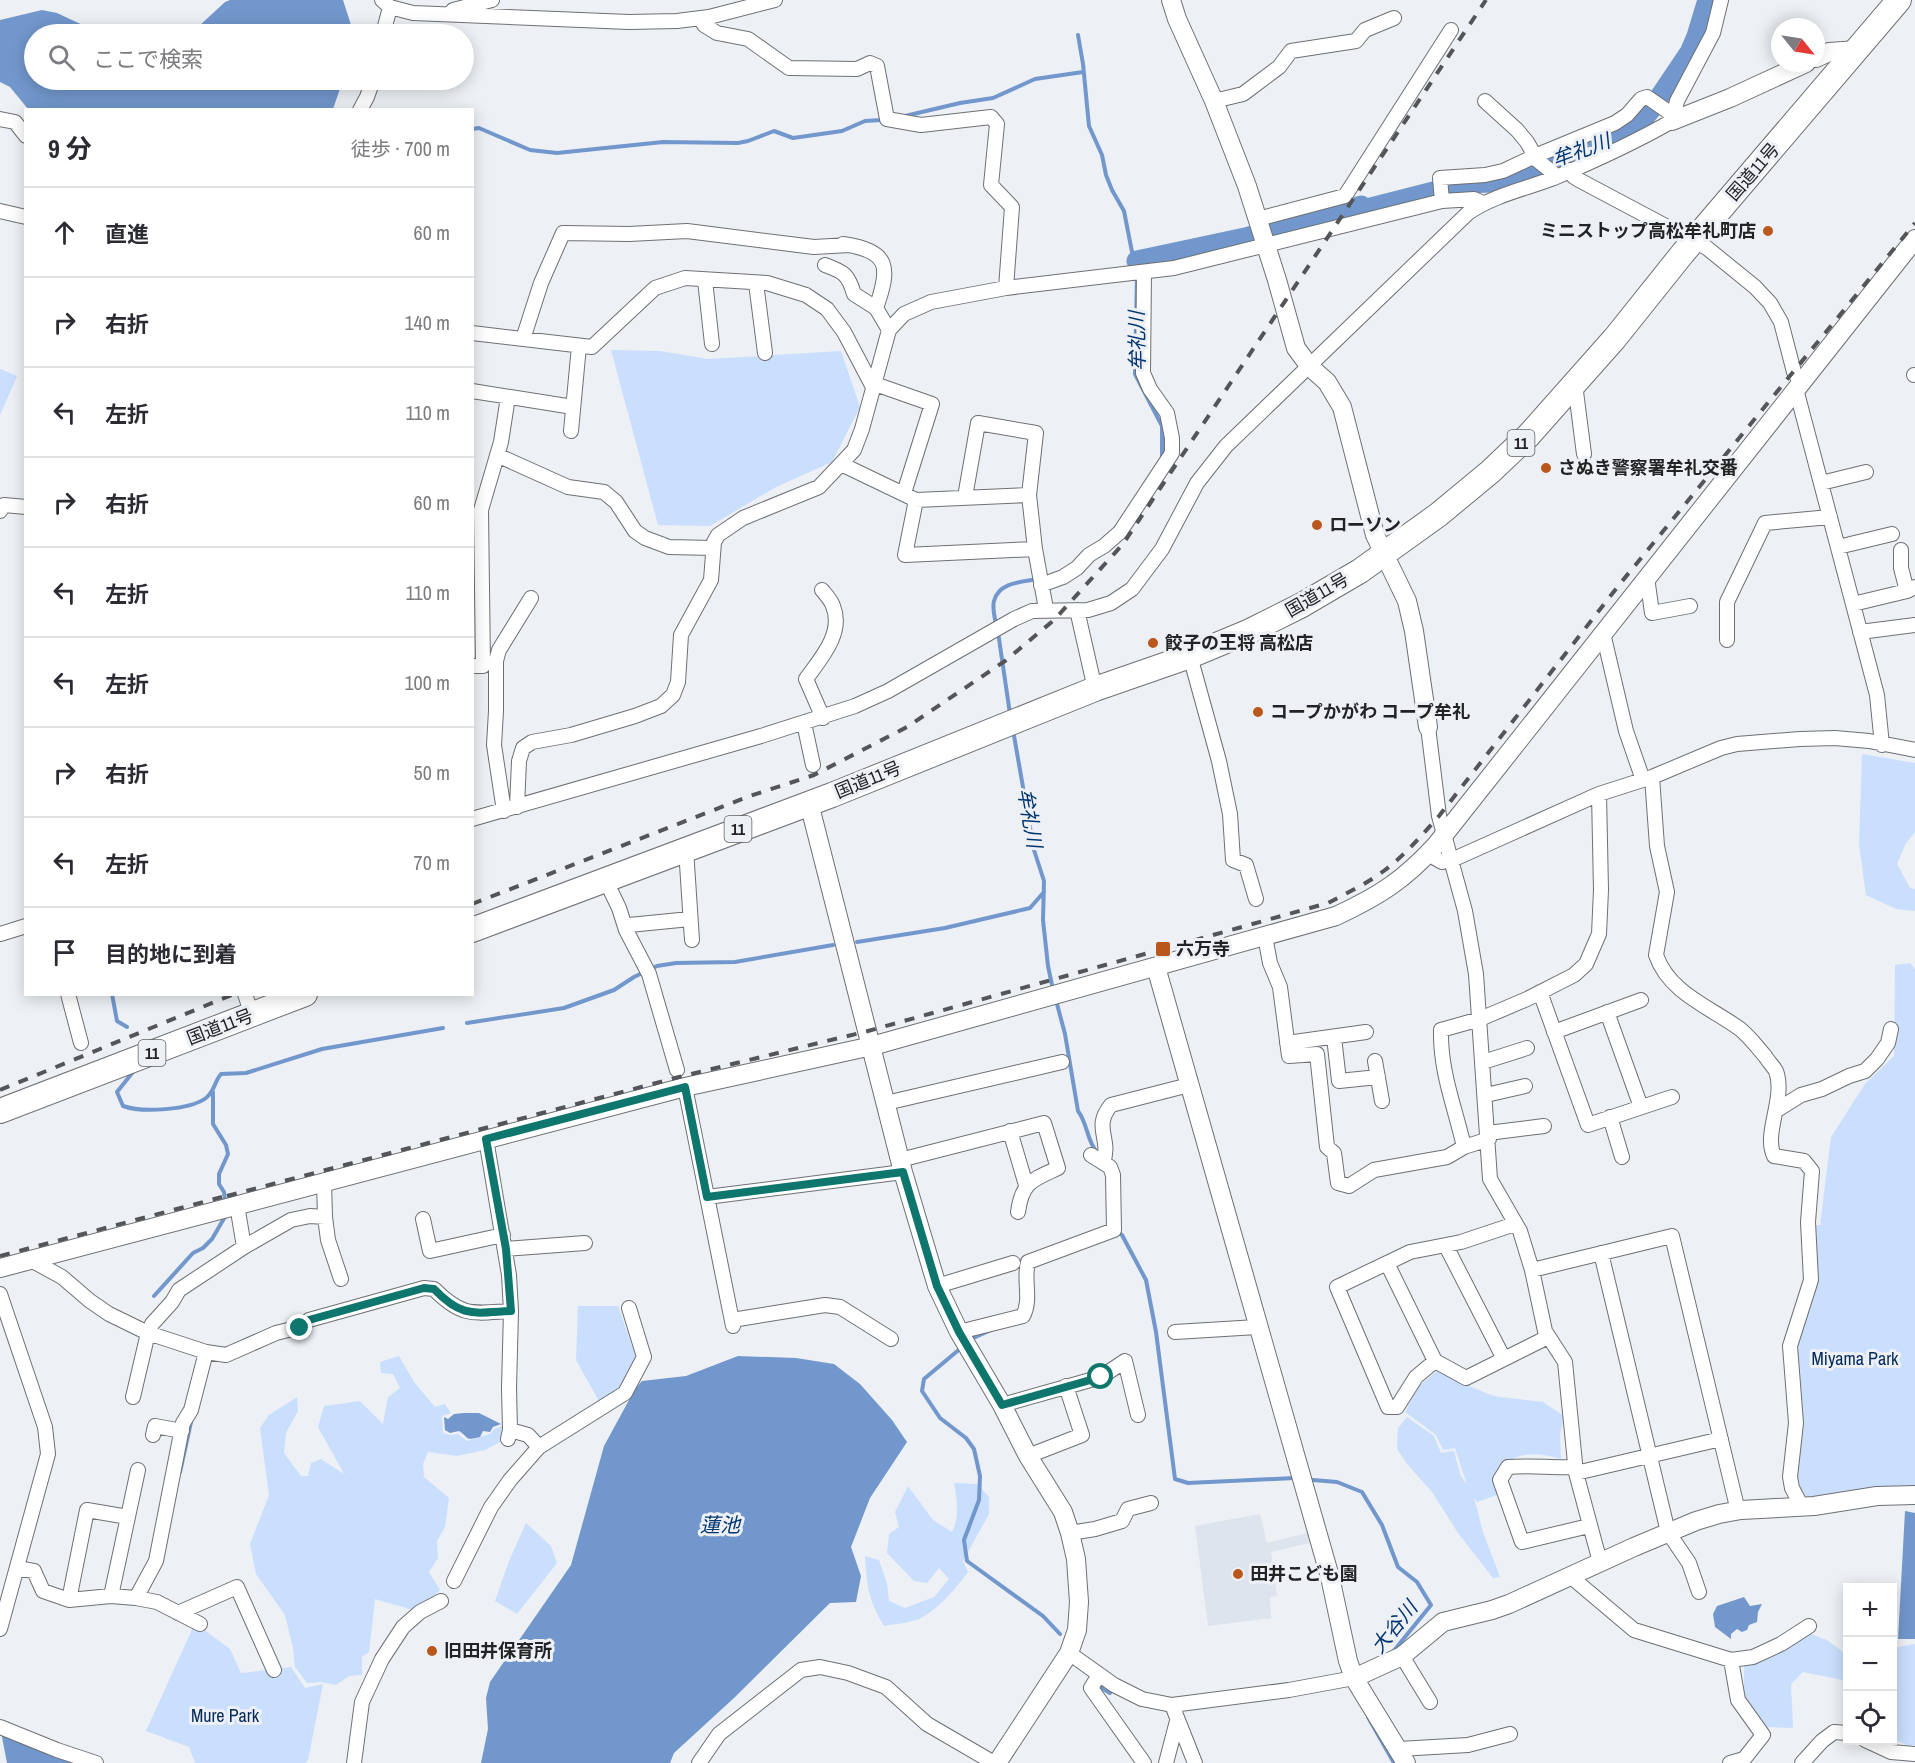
<!DOCTYPE html>
<html lang="ja">
<head>
<meta charset="utf-8">
<style>
  :root { --surface:#fff; --page:#f2f2f3; --text:#2b2b33; --muted:#7c7c81; --line:#e1e1e2 }
  body { margin:0; font-family:"Archivo Narrow","Noto Sans JP",sans-serif; background:var(--page); color:var(--text) }
  .controls { position:absolute; right:18px; bottom:18px; display:grid; overflow:hidden; border-radius:0px; box-shadow:0 3px 15px #0003 }
  .controls button { width:54px; height:54px; display:grid; place-items:center; padding:0; border:0; border-bottom:2px solid var(--line); background:var(--surface); color:var(--text); font:30px sans-serif }
  .compass { position:absolute; left:1771px; top:18px; width:54px; height:54px; border-radius:50%; background:var(--surface); box-shadow:0 3px 15px #0003; rotate:120deg }
  .stop { position:absolute; width:18px; height:18px; margin:-14px; border:4px solid #0f766e; border-radius:50%; background:#fff }
  .stop.end { background:#0f766e; border-color:#fff; box-shadow:0 2px 6px #0008 }
  .list { margin:0; padding:0; list-style:none }
  h2 { display:flex; justify-content:space-between; align-items:center; height:78px; margin:0; padding:0 24px; font-size:26px }
  h2 small { font-size:20px; font-weight:400; color:var(--muted) }
  .list li { display:grid; grid-template-columns:39px 1fr auto; gap:18px; align-items:center; box-sizing:border-box; height:90px; padding:0 24px; border-top:2px solid var(--line) }
  .list b { display:block; font-size:22px; white-space:nowrap }
  .list em { font-size:20px; font-style:normal; color:var(--muted) }
  .icon { flex:none; width:33px; height:33px; fill:none; stroke:currentColor; stroke-width:2; stroke-linecap:round; stroke-linejoin:round }
  .map { position:relative; flex:none; width:1915px; height:1763px; overflow:hidden }
  .search { position:absolute; background:var(--surface); box-shadow:0 3px 15px #0003; left:24px; top:24px; width:450px; height:66px; display:flex; align-items:center; gap:15px; box-sizing:border-box; padding:0 21px; border-radius:33px; color:var(--muted); font-size:22px }
  .panel { position:absolute; background:var(--surface); box-shadow:0 3px 15px #0003; left:24px; top:108px; width:450px; height:888px; border-radius:0px }
  .map>svg:first-child { display:block }
  .built { fill:#dde4ee }
  .green { fill:#cadffd }
  .water { fill:#7297cc }
  .lines { fill:none; stroke-linecap:round; stroke-linejoin:round }
  .stream { stroke:#7297cc; stroke-width:4 }
  .river { stroke:#7297cc; stroke-width:21 }
  .minor-casing { stroke:#6e7073; stroke-width:16 }
  .tertiary-casing { stroke:#6e7073; stroke-width:20 }
  .trunk-casing { stroke:#6e7073; stroke-width:26 }
  .minor { stroke:#fff; stroke-width:14 }
  .tertiary { stroke:#fff; stroke-width:18 }
  .trunk { stroke:#fff; stroke-width:24 }
  .rail { stroke:#545558; stroke-width:4; stroke-dasharray:10 10; stroke-linecap:butt }
  .route { stroke:#0f766e; stroke-width:8 }
  .poi-dot { fill:#ba571d; stroke:#edf0f4; stroke-width:2 }
  .labels { text-anchor:middle; stroke-width:6; stroke-linejoin:round; paint-order:stroke }
  .shield { fill:#edf0f4; stroke:#5f6063; stroke-width:1.5 }
  .shield-label { font-size:16px; font-weight:bold; fill:#222325 }
  .street-label { font-size:18px; fill:#222325; stroke:#edf0f4 }
  .poi-label { font-size:18px; font-weight:bold; fill:#222325; stroke:#edf0f4; text-anchor:start }
  .park-label { font-size:18px; fill:#042a5a; stroke:#edf0f4 }
  .water-label { font-size:20px; font-style:italic; fill:#003472; stroke:#edf0f4 }
</style>
</head>
<body>
<div class="map">
<svg width="1915" height="1763" viewBox="0 0 1915 1763">
  <rect width="100%" height="100%" fill="#edf0f4"/>
  <!-- built -->
  <path class="built" d="M1260,1514L1267,1543L1307,1533L1310,1543L1271,1552L1277,1596L1270,1597L1271,1618L1208,1626L1195,1526Z"/>
  <!-- green -->
  <path class="green" d="M611,350L660,351L708,359L841,351L860,407L832,462L776,487L710,526L658,525Z
    M0,369L17,376L0,415Z
    M1862,754L1915,763V832L1906,843L1897,864L1910,888L1915,889V911L1896,909L1866,895L1859,844Z
    M1910,963L1915,969V1489L1807,1498L1796,1482L1795,1352L1815,1225H1820L1831,1137L1865,1084L1894,1056L1895,965Z
    M578,1306H618L637,1360L623,1387L600,1403L576,1360Z
    M399,1356L414,1382L435,1407L445,1404L451,1413L442,1416L443,1433L450,1435L458,1434L467,1441L490,1434L494,1429L505,1425L502,1441L485,1450L457,1456L428,1452L423,1464L424,1477L449,1498L445,1527L437,1541L438,1558L429,1572L440,1590L431,1599L413,1610L375,1599L369,1652L362,1657V1675L349,1676L336,1685L321,1682L307,1683L295,1667L293,1648L285,1615L256,1574L250,1544L269,1495L260,1428L269,1415L297,1397L298,1411L286,1433L284,1453L301,1476H308L311,1463L321,1459L344,1474L318,1427L324,1406L360,1401L383,1424L388,1397L400,1388L393,1374L381,1373L380,1362Z
    M1439,1369L1467,1385L1493,1396L1543,1402L1564,1416L1560,1434L1561,1459C1534,1451 1513,1451 1495,1474L1500,1494L1477,1502L1474,1498L1483,1532L1500,1577L1493,1578L1458,1533L1432,1492L1407,1464L1397,1449L1398,1428L1407,1417L1434,1436L1441,1453L1454,1451L1460,1474L1467,1485L1455,1448L1443,1450L1436,1435L1405,1412L1419,1386Z
    M954,1483L977,1484L989,1497V1514L963,1561L968,1572C956,1588 933,1617 912,1621C903,1624 893,1624 884,1626C868,1599 867,1586 865,1556L879,1560L887,1584L889,1601L905,1608L934,1597L949,1579L939,1568L927,1583L914,1581L887,1553L889,1534L899,1527L895,1512L908,1486L933,1520L952,1532C960,1516 957,1500 954,1483Z
    M526,1523L551,1546L557,1563L517,1614L495,1601L509,1561Z
    M195,1623L230,1649L241,1673L291,1667L305,1688L323,1684L308,1760L305,1763H195L189,1747L146,1731Z
    M1808,1633L1827,1640L1847,1655V1681L1803,1672L1791,1684L1793,1728L1767,1727L1744,1698V1663Z
    M1915,1644V1745L1908,1746L1893,1739V1700L1896,1687L1893,1686V1648Z"/>
  <!-- water -->
  <path class="water" d="M230,0H343L352,28V34H183L199,26L225,2Z
    M1697,0H1717L1702,47L1662,112L1648,129L1603,151L1501,192L1459,194L1332,223L1336,206L1434,181L1483,178L1644,102L1681,47L1687,33Z
    M42,10L57,13L102,34H34V80H343L333,109H28L10,87L0,82V20Z
    M738,1356L796,1358L834,1364L860,1384L892,1420L907,1442L870,1498L851,1547L861,1576L856,1602L830,1603L734,1698L674,1753L670,1763H481L488,1729L486,1698L490,1682L571,1565L604,1446L635,1389L642,1381L686,1376Z
    M464,1413H479L501,1424L493,1427L490,1432L483,1431L480,1437C464,1441 470,1438 459,1431L450,1433L445,1430L444,1417L448,1419L454,1414Z
    M1905,1511L1915,1513V1639H1898Z
    M1744,1597L1750,1606L1762,1604L1758,1612L1757,1622L1749,1625L1747,1630L1742,1632L1737,1629L1731,1634V1639L1715,1627L1713,1614L1717,1606Z
    M4,1735L87,1763H7L2,1737Z"/>
  <g class="lines">
    <!-- stream -->
    <path class="stream" d="M1078,35L1083,64L1089,126L1102,155L1106,175L1112,190L1124,211L1133,257L1137,261V269
      M905,116L960,103L993,98L1035,79L1083,72
      M472,129L479,128L530,150L557,153L663,142L738,143L748,141L774,131L793,138L842,131L865,121L882,120
      M1137,276L1135,374L1162,426V460
      M996,625C995,618 992,608 994,601C999,582 1022,582 1038,579
      M998,632L1010,714
      M1013,730L1034,850L1044,881L1043,920L1048,966L1052,985
      M857,942L945,928L1030,908L1044,892
      M112,994L117,1021L127,1027
      M1057,1004L1065,1034L1078,1111C1088,1124 1087,1142 1097,1152
      M467,1023L564,1008L614,990L634,977L657,966L676,963L735,962L833,945
      M133,1072L117,1092L123,1106C142,1113 190,1110 206,1098C215,1091 214,1082 221,1074L246,1073L322,1049L443,1028
      M213,1092V1124L226,1145L228,1154L219,1174V1184L224,1192L225,1201
      M1117,1232L1122,1235L1146,1280L1156,1332L1175,1479L1188,1483L1294,1478
      M154,1296L193,1253L203,1248L212,1239L226,1215
      M971,1339L991,1330
      M961,1348L924,1379L922,1391L940,1418L966,1438L974,1449L980,1476L979,1500L964,1540L967,1561L1043,1616L1060,1634
      M180,1472L191,1422
      M1313,1480L1337,1482L1362,1492L1382,1525L1398,1567L1417,1582L1431,1605L1392,1653
      M1095,1684L1110,1693
      M1368,1717L1394,1763"/>
    <!-- river -->
    <path class="river" d="M1137,261L1245,238L1361,206"/>
    <!-- minor casing -->
    <g class="minor-casing">
      <path id="minor" d="M382,0L390,7L413,13L629,22L677,21L709,17L775,0
        M453,10L492,0
        M701,18L704,25L717,33L748,39L789,68L857,69L870,63L877,66L887,119L921,125L991,117L997,124L991,185L1012,207L1006,288
        M383,34L390,7
        M1214,101L1243,94L1279,67L1291,51L1356,41L1365,30L1394,18
        M1485,101L1517,130L1527,142L1537,160L1552,172L1555,177
        M360,110L367,97L373,80
        M0,119L15,122L26,136
        M1570,170L1574,177L1579,180L1707,248L1755,287L1770,303L1781,322L1794,372L1801,383
        M1442,201L1440,178L1485,175L1503,171L1535,156L1615,123L1627,115L1641,99L1647,97L1673,115
        M0,211L26,217
        M1258,219L1345,196L1451,30
        M843,244C889,251 891,266 876,308
        M825,265C844,272 848,274 854,294L876,308L889,330
        M705,280L712,344
        M756,283L765,353
        M472,333L592,347L655,288L685,278L767,283L806,295L827,309L844,332L874,389
        M523,339L541,283L563,233L629,234L687,231L814,247L849,245
        M1914,375H1915
        M875,384L932,404L904,493
        M1575,384L1584,454
        M1796,389L1877,695L1882,745
        M472,391L573,407
        M571,431L579,346
        M497,455L568,487L604,492L616,502L635,531L645,538L669,547L713,548
        M841,464L916,500L1029,495
        M1821,483L1866,472
        M965,497L978,423L1036,433L1029,495L1035,549L1046,609
        M916,500L905,555L1035,549
        M0,511L4,505L26,507
        M1838,547L1892,534
        M1901,550V568L1907,591
        M1647,577L1652,613L1690,606
        M1041,585L1063,577L1077,568L1089,555L1104,546L1120,532L1172,453V438L1167,413L1150,389L1143,373L1144,272
        M822,590C826,595 831,600 833,606C844,633 821,658 806,679L823,718
        M1853,604L1907,591L1915,587
        M1077,610L1095,689
        M1860,632L1915,625
        M1603,633L1626,731L1643,780
        M1727,640V602L1765,523L1830,517
        M1190,656L1219,761L1230,814L1233,860L1246,865L1256,899
        M472,666H483L481,510L501,442L508,397
        M804,723L813,765
        M1428,727L1439,816L1465,911L1476,974L1490,1179L1520,1231L1532,1270L1545,1331L1565,1362L1576,1473L1600,1562
        M1652,777L1657,846L1667,892L1656,955C1669,993 1710,1007 1740,1029C1750,1037 1757,1047 1765,1056C1768,1061 1773,1066 1776,1071C1786,1098 1763,1133 1774,1156L1804,1161L1812,1171L1808,1222L1811,1280L1790,1346L1796,1423L1790,1477L1792,1488L1802,1507
        M517,807L519,761L523,748L532,742L571,735L635,716L661,706L673,695L678,682L681,635L711,580L714,542L718,535L743,518L819,487L854,450L862,429L889,330L904,314L931,302L1006,288L1174,268L1442,201L1474,199L1483,203
        M504,811L494,745L496,711V661L499,650L531,598
        M472,819L761,736L855,706L888,691L1014,619L1032,611L1088,610L1111,603L1132,589L1162,549L1197,483L1226,446L1468,213C1494,195 1525,189 1554,178C1594,161 1634,143 1672,121L1677,101L1713,33L1721,0
        M686,849L692,940
        M1428,854L1442,862L1454,859L1599,794L1652,777L1721,748L1737,744L1800,739L1835,738L1869,741L1915,750
        M605,879L619,908L626,930L649,974L677,1070
        M629,925L690,919
        M0,934L26,926
        M1265,936L1270,963L1280,987L1289,1056L1317,1054L1327,1147L1334,1153L1338,1183L1349,1186L1374,1170L1447,1157L1464,1147L1489,1139
        M1540,992L1588,1125L1672,1097
        M68,994L81,1043
        M245,994L252,1015
        M1607,1012L1641,1107
        M1554,1032L1641,1000
        M1334,1037L1339,1081L1378,1077
        M1287,1043L1366,1032
        M1375,1061L1382,1101
        M1483,1062L1527,1048
        M685,1087L733,1326
        M1486,1095L1525,1086
        M886,1103L1062,1062
        M1777,1110L1801,1095L1822,1089L1849,1076L1865,1071L1877,1059L1888,1043L1891,1029
        M1610,1117L1622,1157
        M1010,1131L1026,1185
        M1488,1133L1544,1126
        M486,1139L509,1275L511,1311L509,1388L510,1430L508,1439
        M1464,1147C1455,1107 1440,1072 1441,1030L1480,1019L1527,999L1574,975L1586,964L1599,934L1601,890L1599,794
        M900,1160L1044,1123L1058,1168C1032,1180 1022,1182 1018,1212
        M1103,1162C1112,1139 1092,1128 1111,1105L1189,1085
        M324,1182L325,1217L328,1240L341,1279
        M707,1197L903,1172
        M237,1205L244,1247
        M423,1219L430,1251L503,1235
        M1446,1246L1504,1359
        M506,1249L585,1243
        M1601,1253L1668,1532L1689,1563L1699,1592
        M29,1259L62,1277L90,1301L109,1314L148,1333L206,1352L226,1355L276,1333L300,1327L309,1320L424,1288L434,1289C463,1318 473,1313 511,1311
        M1387,1263L1435,1361L1466,1378L1548,1337
        M1532,1270L1672,1236L1738,1511
        M937,1286L1013,1263
        M0,1294L45,1427L48,1454L0,1629
        M732,1320L825,1305L840,1307L891,1339
        M959,1332L1023,1316C1032,1299 1023,1280 1028,1262L1114,1230L1113,1175L1110,1167L1091,1155
        M1175,1332L1257,1327
        M1435,1361L1416,1377L1397,1407H1388L1337,1287L1410,1252L1461,1242L1515,1224
        M133,1397L148,1333L152,1324L172,1302L179,1290L244,1247L291,1220L310,1216L325,1217
        M1002,1405L1101,1377L1125,1361L1138,1415
        M510,1430L528,1435L539,1447
        M153,1435L155,1426L182,1431
        M1028,1456L1082,1435L1066,1386
        M1575,1467C1552,1468 1530,1465 1508,1467L1500,1480L1522,1542L1589,1526
        M1576,1473L1721,1439
        M1070,1533L1095,1529L1122,1521L1128,1509L1151,1503
        M17,1568L34,1571L43,1591L69,1600L111,1596L136,1598L157,1602L200,1624
        M1570,1576L1634,1630L1731,1660L1753,1657L1781,1644L1809,1626
        M454,1581L491,1507L510,1480L539,1447L625,1393L644,1357L629,1308
        M111,1596L138,1470
        M136,1598L156,1561L183,1423L191,1410L206,1352
        M69,1600L87,1510L128,1517
        M178,1613L237,1587L274,1670
        M1069,1653L1114,1685L1142,1699L1172,1705L1289,1690L1354,1678
        M1402,1656L1430,1702
        M1099,1675L1091,1688L1144,1763
        M1172,1705L1195,1763
        M0,1727L57,1750L96,1763
        M1865,1740L1891,1752L1915,1754
        M1399,1749L1468,1745L1510,1734
        M354,1763L362,1702L382,1659L403,1627L420,1612L441,1601
        M699,1763L719,1734L801,1670L820,1667L848,1673L886,1687L927,1724L994,1763
        M1166,1763L1177,1721
        M1730,1763L1744,1759L1763,1735L1738,1700L1731,1660
        M1802,1763L1822,1741L1834,1732L1848,1733"/>
    </g>
    <!-- tertiary casing -->
    <g class="tertiary-casing">
      <path id="tertiary" d="M1171,0L1177,19L1214,101L1247,186L1277,280L1296,348L1310,367L1327,382L1342,407L1375,535L1407,601L1414,631L1428,727
        M1816,58L1829,52L1857,50
        M1672,121L1730,98L1806,63
        M809,803L903,1172L937,1286L959,1332L1002,1405L1028,1456L1063,1512L1070,1533L1076,1559L1079,1602L1077,1630L1069,1653L997,1763
        M1156,967L1330,1577L1348,1661L1354,1678L1406,1763
        M0,1268L685,1087L872,1046L1336,916C1379,896 1404,880 1436,845L1915,239
        M1354,1678L1402,1656L1443,1622L1492,1610L1509,1604L1634,1547L1696,1521L1719,1514L1741,1510L1814,1506L1877,1496L1915,1495"/>
    </g>
    <!-- trunk casing -->
    <g class="trunk-casing">
      <path id="trunk" d="M472,930L832,795L1095,689L1190,656L1250,631L1302,605L1360,571L1438,515L1490,472L1528,436L1615,338L1683,253L1899,0
        M0,1111L305,994"/>
    </g>
    <!-- minor -->
    <use href="#minor" class="minor"/>
    <!-- tertiary -->
    <use href="#tertiary" class="tertiary"/>
    <!-- trunk -->
    <use href="#trunk" class="trunk"/>
    <!-- rail -->
    <path class="rail" d="M472,904L750,796L814,775L907,727L1005,661L1054,620L1123,544L1486,0
      M0,1090L234,994
      M227,1196L679,1077L868,1031L1328,903C1347,893 1368,883 1385,870C1406,854 1422,835 1439,816L1619,585L1915,223
      M0,1256L222,1197"/>
  </g>
  <g class="lines">
    <!-- route -->
    <path class="route" d="M300,1328L309,1320L424,1288L434,1289C462,1318 473,1313 511,1311L506,1249L486,1139L685,1087L707,1197L903,1172L937,1286L959,1332L1002,1405L1101,1377"/>
  </g>
  <!-- markers -->
  <g class="poi-dot">
    <circle cx="1768" cy="231" r="6"/>
    <circle cx="1546" cy="468" r="6"/>
    <circle cx="1317" cy="525" r="6"/>
    <circle cx="1153" cy="643" r="6"/>
    <circle cx="1258" cy="712" r="6"/>
    <rect x="1155" y="941" width="16" height="16" rx="3"/>
    <circle cx="1238" cy="1574" r="6"/>
    <circle cx="432" cy="1651" r="6"/>
  </g>
  <g class="labels">
    <!-- shield labels -->
    <g class="shield">
      <rect x="1507.5" y="430" width="27" height="26" rx="4.5"/>
      <rect x="724.5" y="816" width="27" height="26" rx="4.5"/>
      <rect x="138.5" y="1040" width="27" height="26" rx="4.5"/>
    </g>
    <g class="shield-label">
      <text x="1521" y="449">11</text>
      <text x="738" y="835">11</text>
      <text x="152" y="1059">11</text>
    </g>
    <!-- street labels -->
    <g class="street-label">
      <text transform="translate(1753 172) rotate(-49)" y="6">国道11号</text>
      <text transform="translate(1317 595) rotate(-30)" y="6">国道11号</text>
      <text transform="translate(868 780) rotate(-22)" y="6">国道11号</text>
      <text transform="translate(220 1027) rotate(-21)" y="6">国道11号</text>
    </g>
    <!-- poi labels -->
    <g class="poi-label">
      <text x="1756" y="237" text-anchor="end">ミニストップ高松牟礼町店</text>
      <text x="1558" y="474">さぬき警察署牟礼交番</text>
      <text x="1329" y="531">ローソン</text>
      <text x="1165" y="649">餃子の王将 高松店</text>
      <text x="1270" y="718">コープかがわ コープ牟礼</text>
      <text x="1176" y="955">六万寺</text>
      <text x="1250" y="1580">田井こども園</text>
      <text x="444" y="1657">旧田井保育所</text>
    </g>
    <!-- park labels -->
    <g class="park-label">
      <text x="1855" y="1365">Miyama Park</text>
      <text x="225" y="1722">Mure Park</text>
    </g>
    <!-- water labels -->
    <g class="water-label">
      <text transform="translate(1581 150) rotate(-20)" y="7">牟礼川</text>
      <text transform="translate(1137 341) rotate(-91)" y="7">牟礼川</text>
      <text transform="translate(1030 818) rotate(80)" y="7">牟礼川</text>
      <text x="720" y="1532">蓮池</text>
      <text transform="translate(1394 1627) rotate(-51)" y="7">大谷川</text>
    </g>
  </g>
</svg>
<div class="controls">
<button>+</button>
<button>−</button>
<button><svg class="icon" aria-label="locate" viewBox="0 0 24 24"><circle cx="12" cy="12" r="6"/><path d="M12 2v4M12 18v4M2 12h4M18 12h4"/></svg></button>
</div>
<svg class="compass" viewBox="-18 -18 36 36"><path d="M0-13l5 13h-10z" fill="#e53935"/><path d="M0 13l5-13h-10z" fill="#7c7c81"/></svg>
<div class="stop" style="left:1101px;top:1377px"></div>
<div class="stop end" style="left:300px;top:1328px"></div>
<div class="search"><svg class="icon" aria-label="search" viewBox="0 0 24 24"><circle cx="10" cy="10" r="6"/><path d="M15 15l6 6"/></svg>ここで検索</div>
<section class="panel">
<h2>9 分<small>徒歩 · 700 m</small></h2>
<ul class="list">
<li><svg class="icon" aria-label="ahead" viewBox="0 0 24 24"><path d="M12 20V5M6 11l6-6 6 6"/></svg><div><b>直進</b></div><em>60 m</em></li>
<li><svg class="icon" aria-label="right" viewBox="0 0 24 24"><path d="M7 20v-9h11M14 6l5 5-5 5"/></svg><div><b>右折</b></div><em>140 m</em></li>
<li><svg class="icon" aria-label="left" viewBox="0 0 24 24"><path d="M17 20v-9H6M10 6l-5 5 5 5"/></svg><div><b>左折</b></div><em>110 m</em></li>
<li><svg class="icon" aria-label="right" viewBox="0 0 24 24"><path d="M7 20v-9h11M14 6l5 5-5 5"/></svg><div><b>右折</b></div><em>60 m</em></li>
<li><svg class="icon" aria-label="left" viewBox="0 0 24 24"><path d="M17 20v-9H6M10 6l-5 5 5 5"/></svg><div><b>左折</b></div><em>110 m</em></li>
<li><svg class="icon" aria-label="left" viewBox="0 0 24 24"><path d="M17 20v-9H6M10 6l-5 5 5 5"/></svg><div><b>左折</b></div><em>100 m</em></li>
<li><svg class="icon" aria-label="right" viewBox="0 0 24 24"><path d="M7 20v-9h11M14 6l5 5-5 5"/></svg><div><b>右折</b></div><em>50 m</em></li>
<li><svg class="icon" aria-label="left" viewBox="0 0 24 24"><path d="M17 20v-9H6M10 6l-5 5 5 5"/></svg><div><b>左折</b></div><em>70 m</em></li>
<li><svg class="icon" aria-label="arrive" viewBox="0 0 24 24"><path d="M6 21V4h12l-3 4 3 4H6"/></svg><div><b>目的地に到着</b></div></li>
</ul>
</section>
</div>
</body>
</html>
